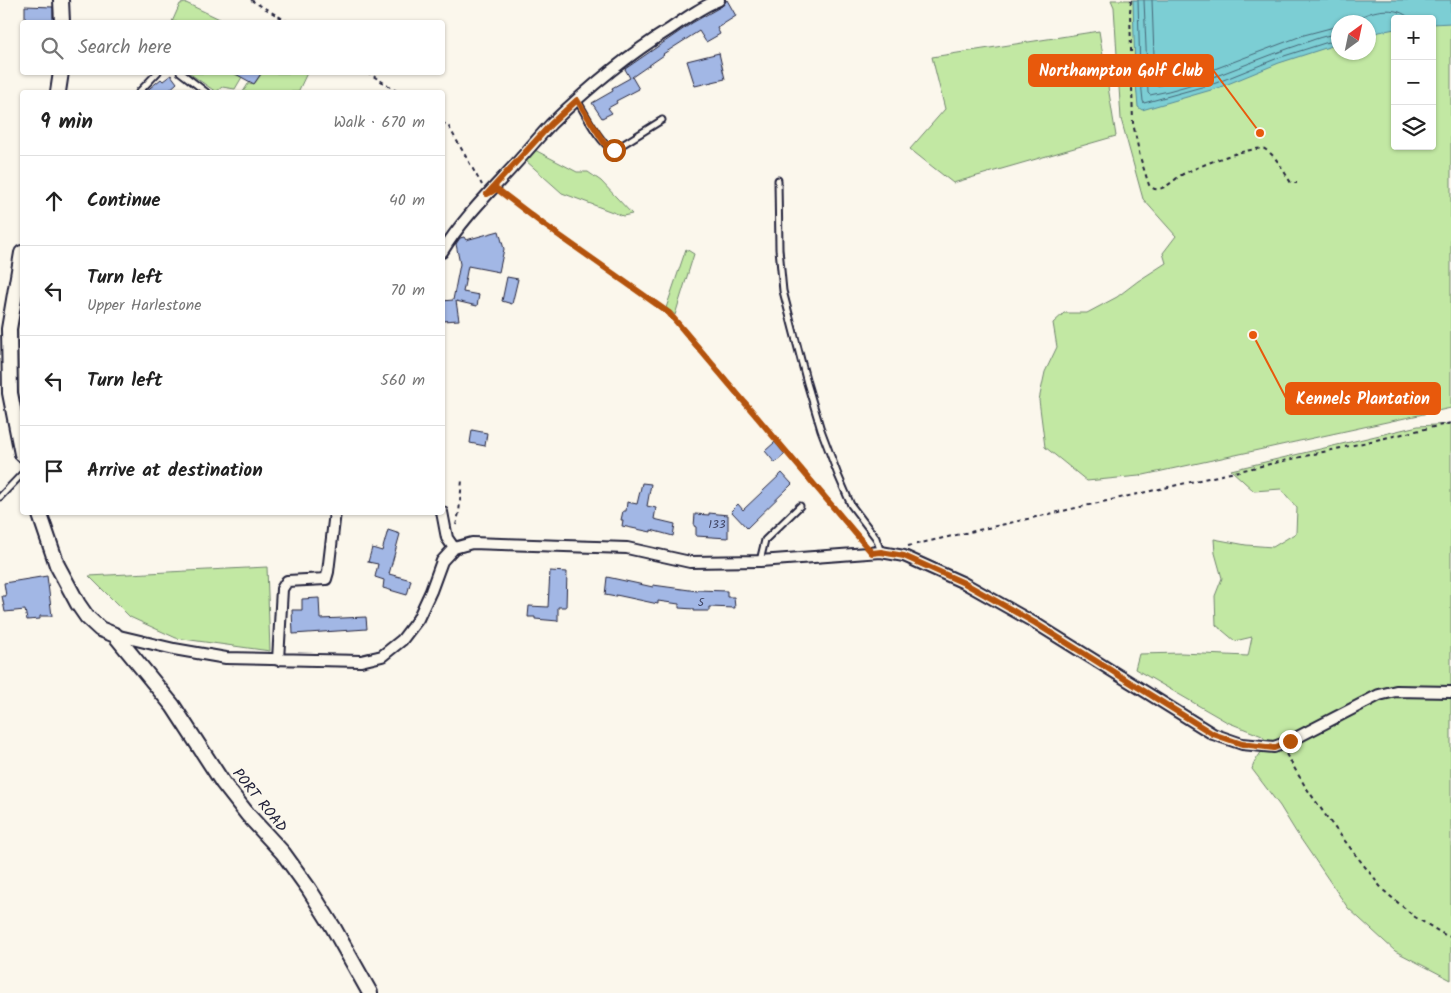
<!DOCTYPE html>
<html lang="en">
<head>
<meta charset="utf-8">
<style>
  :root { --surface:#fff; --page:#f6f6f6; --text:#222; --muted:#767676; --line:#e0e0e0 }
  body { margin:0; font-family:Kalam,sans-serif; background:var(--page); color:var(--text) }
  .controls { position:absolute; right:15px; top:15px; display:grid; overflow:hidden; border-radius:5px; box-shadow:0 1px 4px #0004 }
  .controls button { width:45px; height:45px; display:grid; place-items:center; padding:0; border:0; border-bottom:1px solid var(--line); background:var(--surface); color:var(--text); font:25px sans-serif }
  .compass { position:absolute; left:1331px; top:15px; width:45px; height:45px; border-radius:50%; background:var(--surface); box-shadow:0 1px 4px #0004; rotate:33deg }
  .stop { position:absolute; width:15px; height:15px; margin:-11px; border:4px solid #b45309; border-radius:50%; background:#fff }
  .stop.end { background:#b45309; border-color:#fff; box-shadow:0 1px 5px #0008 }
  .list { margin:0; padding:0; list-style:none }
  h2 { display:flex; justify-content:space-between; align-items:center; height:65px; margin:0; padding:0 20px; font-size:21px }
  h2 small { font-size:16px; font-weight:400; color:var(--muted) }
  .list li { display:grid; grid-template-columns:32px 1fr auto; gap:15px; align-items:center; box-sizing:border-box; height:90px; padding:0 20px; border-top:1px solid var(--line) }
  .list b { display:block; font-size:19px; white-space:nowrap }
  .list p { margin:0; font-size:16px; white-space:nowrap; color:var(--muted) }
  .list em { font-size:16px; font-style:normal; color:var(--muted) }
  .icon { flex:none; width:28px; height:28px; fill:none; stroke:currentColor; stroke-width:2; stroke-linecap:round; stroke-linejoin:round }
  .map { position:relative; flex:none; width:1451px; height:993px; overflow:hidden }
  .search { position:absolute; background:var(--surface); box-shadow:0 1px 4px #0004; left:20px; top:20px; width:425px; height:55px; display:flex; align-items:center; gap:12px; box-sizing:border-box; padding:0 18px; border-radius:5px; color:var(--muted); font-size:19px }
  .panel { position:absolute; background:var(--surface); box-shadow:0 1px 4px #0004; left:20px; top:90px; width:425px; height:425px; border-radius:5px }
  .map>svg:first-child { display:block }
  .green { fill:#c2e8a3; stroke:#72856f; fill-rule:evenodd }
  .water { fill:#7cced4; stroke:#588997 }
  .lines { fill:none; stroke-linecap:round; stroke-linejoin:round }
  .shore { stroke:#466778; stroke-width:1 }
  .building { fill:#a2b7e5; stroke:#22223b }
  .lane-casing { stroke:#22223b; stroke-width:9 }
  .street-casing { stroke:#22223b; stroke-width:14 }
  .secondary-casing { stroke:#22223b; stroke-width:18 }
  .path { stroke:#22223b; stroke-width:2; stroke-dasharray:4 4; stroke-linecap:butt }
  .lane { stroke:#fbf7ec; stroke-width:5 }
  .street { stroke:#fbf7ec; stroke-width:10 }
  .secondary { stroke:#fbf7ec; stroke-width:14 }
  .route { stroke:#b45309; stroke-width:6 }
  .labels { text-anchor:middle; stroke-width:4; stroke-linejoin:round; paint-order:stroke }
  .number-label { font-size:12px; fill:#424766 }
  .street-label { font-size:15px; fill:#22223b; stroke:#fbf7ec }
  .leader { fill:none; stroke:#e8590c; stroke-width:2 }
  .callout-dot { fill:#e8590c; stroke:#fbf7ec; stroke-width:2 }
  .callout { fill:#e8590c; stroke:#e8590c; stroke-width:2 }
  .callout-label { font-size:16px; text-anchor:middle; font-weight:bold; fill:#fff }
</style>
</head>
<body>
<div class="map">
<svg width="1451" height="993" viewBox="0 0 1451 993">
  <rect width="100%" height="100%" fill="#fbf7ec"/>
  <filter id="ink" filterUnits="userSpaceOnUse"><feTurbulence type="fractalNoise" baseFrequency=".02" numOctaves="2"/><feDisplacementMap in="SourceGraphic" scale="10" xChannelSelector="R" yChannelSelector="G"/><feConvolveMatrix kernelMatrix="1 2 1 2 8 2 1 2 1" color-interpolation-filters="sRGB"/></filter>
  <g filter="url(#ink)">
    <!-- green -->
    <path class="green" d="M1111,0H1451V408L1139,476L1087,481L1045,447L1039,400L1045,372L1057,347L1053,323L1064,313H1087L1117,297L1138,281L1166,263L1163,253L1176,236L1143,199L1121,119L1114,7ZM1395,19H1432V146H1395ZM1338,22H1368V52H1338Z
      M186,3L226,22H172L180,4Z
      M1099,31L1116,136L953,183L910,149L945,109L932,57Z
      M189,73H232L242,77L235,89L222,87L216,92Z
      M262,73H307L298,92H243L248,84L255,83Z
      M533,149L577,172H588L601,181L632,214L623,216L562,193L525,160Z
      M686,249L694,254L675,315L666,308Z
      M1451,424V980L1395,951L1348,908L1296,832L1280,806L1252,769C1255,758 1263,752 1267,742L1262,736L1227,722L1135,669L1139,654L1181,653L1248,656L1252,637L1235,641L1216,625L1215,596L1222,578L1215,553L1214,539L1246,545L1273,547L1296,533L1297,508L1281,489L1254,491L1231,470L1418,426Z
      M267,567L270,651L176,638L130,617L89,576Z"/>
    <!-- water -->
    <path class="water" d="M1133,0H1451V23L1432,24V19H1395V29L1369,34L1368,22H1338V44L1279,63L1218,88L1142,110L1138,107L1135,72Z"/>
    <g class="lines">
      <!-- shore -->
      <path class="shore" d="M1138,0L1140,72L1143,101L1144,103L1216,83L1278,58L1325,43L1338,40
        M1144,0L1148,93L1150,95C1199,86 1244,64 1290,48C1306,43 1322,35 1338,34
        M1152,0L1155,84L1157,86L1212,70L1304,35L1338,26
        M1354,22C1366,10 1398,4 1410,19"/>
    </g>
    <!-- building -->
    <path class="building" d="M727,0L736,16L717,28L720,34L706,42L699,31L663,54L664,55L632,77L639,89L616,101L617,103L608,108L612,113L602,118L592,103L613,91L612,88L630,78L625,69L692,23L722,6Z
      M25,6L53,7V22H30V21H25Z
      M719,53L725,79L695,86L687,61Z
      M232,72H262L254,84Z
      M171,75L177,83L167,92H145L161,79L163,81Z
      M499,231L504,249L499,272L468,266L463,292L479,295L477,306L456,301L459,320L442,321V301L453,300L460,264L456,244L460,238L464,237L466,240Z
      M507,277L518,279L512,304L502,301Z
      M472,430L487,433L485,446L470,443Z
      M775,442L785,454L775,463L765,451Z
      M782,473L792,484L747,528L731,511L738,504L743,510Z
      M642,483L651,484L647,506L656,508L654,519L675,524L673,536L651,530V532L622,526L623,520H621L623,511H626L627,502L637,504Z
      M709,513L728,515V538L696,536V527L694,526L695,514L709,515Z
      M388,530L400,534L389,574L411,580L407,595L383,588L384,580L375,577L378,564L368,562L372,548L382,551Z
      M550,571L567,572L566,607H558V621L535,619V617H528L529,606L548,607Z
      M47,576L52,616H40V619L27,620L25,610L5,612L2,596H6L4,583Z
      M607,577L653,587V585L697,591V590L727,591V597H734L735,608L709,607V611H694V609L679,608V604L658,601V604L616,595V597L605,595Z
      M319,598L320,619L366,617L367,629L293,634L292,610H302V599Z"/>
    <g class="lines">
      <!-- lane casing -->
      <g class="lane-casing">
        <path id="lane" d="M180,72L206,92
          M139,92L158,72
          M577,100C585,113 600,145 614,150L662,120
          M778,180L779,249L783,291L807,383L821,430L838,475L851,505L876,538L881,552
          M0,497L22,474
          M760,561L765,540L800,506"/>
      </g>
      <!-- street casing -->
      <g class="street-casing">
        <path id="street" d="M442,252C461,221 486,196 510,170C524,155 537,139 551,124C588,88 626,56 670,29C686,18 701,7 719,0
          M442,512L447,538L454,548
          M115,635L174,649L226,658L361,661L382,656L402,640L418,619L431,591L442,561L454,548L472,543L627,548L690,562L760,561L881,552L904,556L964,583L1035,623L1213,734L1242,744L1274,747L1290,741L1379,695L1396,691L1451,692
          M278,660L282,589L287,581L326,579L328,572L335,512"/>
      </g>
      <!-- secondary casing -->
      <g class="secondary-casing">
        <path id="secondary" d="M61,0L62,22
          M58,92L61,72
          M22,253L9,329L10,393L22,454
          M39,512L57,565L78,604L87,617L100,629L115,635L173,706L223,783L248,815L283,853L309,889L333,927L370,993"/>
      </g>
      <!-- path -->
      <path class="path" d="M251,0L288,22
        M1131,0L1130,12L1133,123L1140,157L1149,185C1152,188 1155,190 1159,189C1169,187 1176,177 1185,173C1210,162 1236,151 1263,148C1276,155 1283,170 1291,183H1297
        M367,72L398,92
        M442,122L449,127L482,185
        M504,194L543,224L669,313L864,543
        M456,525L459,513L462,480
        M908,546L1451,423
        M1286,754L1305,786L1331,823L1383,890L1415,917L1445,935L1451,937"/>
      <!-- lane -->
      <use href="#lane" class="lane"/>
      <!-- street -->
      <use href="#street" class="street"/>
      <!-- secondary -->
      <use href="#secondary" class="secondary"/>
    </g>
  </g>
  <g class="lines" filter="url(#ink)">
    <!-- route -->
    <path class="route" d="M614,150L608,148L603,141L577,100L551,124L487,194L497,189L543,224L669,313L872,553L881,552L904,556L964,583L1035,623L1213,734L1242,744L1274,748L1290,741"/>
  </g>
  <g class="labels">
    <!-- number labels -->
    <g class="number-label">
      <text x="717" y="528">133</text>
      <text x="701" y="606">5</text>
    </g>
    <!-- street labels -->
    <g class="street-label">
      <text transform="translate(260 800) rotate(51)" y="5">PORT ROAD</text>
    </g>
  </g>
  <!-- callouts -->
  <path class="leader" d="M1260 133L1213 70M1253 335L1286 398"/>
  <g class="callout-dot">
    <circle cx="1260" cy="133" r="5"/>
    <circle cx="1253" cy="335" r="5"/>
  </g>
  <g class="callout">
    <rect x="1029" y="55" width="184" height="31" rx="5"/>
    <rect x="1286" y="383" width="154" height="31" rx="5"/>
  </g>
  <g class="callout-label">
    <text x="1121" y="76">Northampton Golf Club</text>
    <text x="1363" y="404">Kennels Plantation</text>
  </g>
</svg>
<div class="controls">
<button>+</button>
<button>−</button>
<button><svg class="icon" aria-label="layers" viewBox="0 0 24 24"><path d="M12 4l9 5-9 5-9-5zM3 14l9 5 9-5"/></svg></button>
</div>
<svg class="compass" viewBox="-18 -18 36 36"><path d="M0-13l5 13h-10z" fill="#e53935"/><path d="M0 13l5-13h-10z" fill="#767676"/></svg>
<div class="stop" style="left:614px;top:150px"></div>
<div class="stop end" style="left:1290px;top:741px"></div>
<div class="search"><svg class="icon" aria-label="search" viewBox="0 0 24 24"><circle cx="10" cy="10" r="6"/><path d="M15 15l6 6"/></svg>Search here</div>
<section class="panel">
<h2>9 min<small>Walk · 670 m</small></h2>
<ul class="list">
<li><svg class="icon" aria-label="ahead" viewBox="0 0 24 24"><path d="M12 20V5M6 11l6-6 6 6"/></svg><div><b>Continue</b></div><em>40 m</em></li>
<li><svg class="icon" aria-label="left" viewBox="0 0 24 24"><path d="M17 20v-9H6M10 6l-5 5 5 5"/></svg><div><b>Turn left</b><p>Upper Harlestone</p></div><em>70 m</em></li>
<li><svg class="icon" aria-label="left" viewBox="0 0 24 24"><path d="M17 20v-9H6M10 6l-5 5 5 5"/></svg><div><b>Turn left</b></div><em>560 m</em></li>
<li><svg class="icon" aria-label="arrive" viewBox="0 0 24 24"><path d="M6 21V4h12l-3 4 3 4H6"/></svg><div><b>Arrive at destination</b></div></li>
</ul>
</section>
</div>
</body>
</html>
